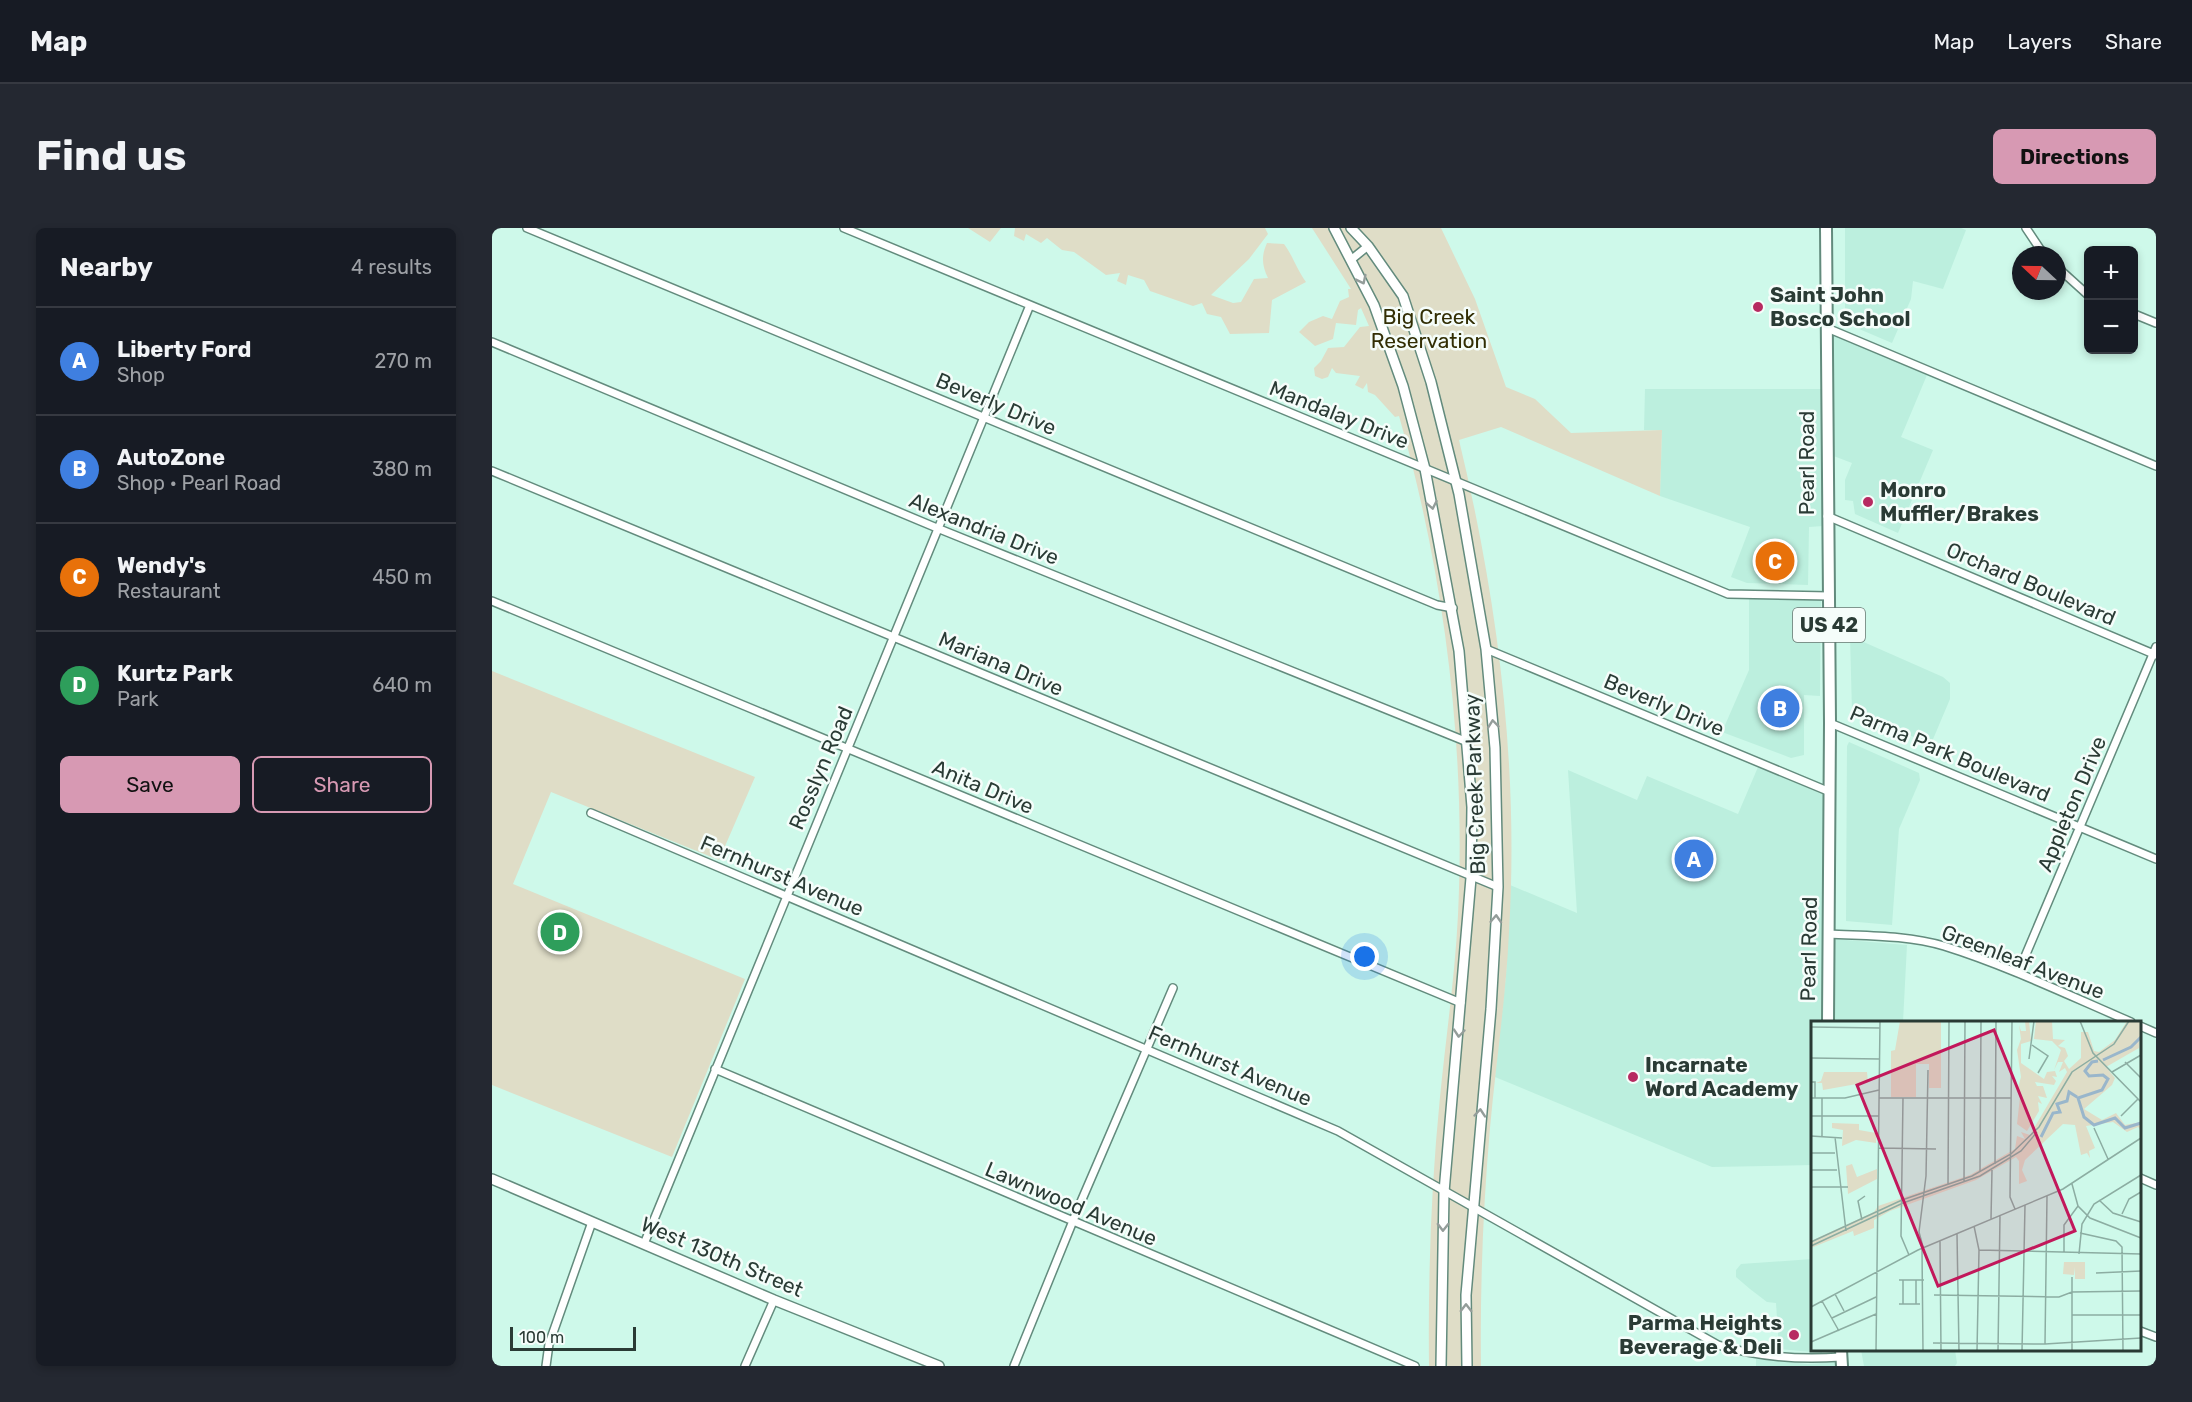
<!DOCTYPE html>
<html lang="en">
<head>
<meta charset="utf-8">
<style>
  :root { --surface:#171b24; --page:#242831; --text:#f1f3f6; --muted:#9ea1a6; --line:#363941; --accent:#d799b3 }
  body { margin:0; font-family:Rubik,sans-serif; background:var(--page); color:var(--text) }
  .controls { position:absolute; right:18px; top:18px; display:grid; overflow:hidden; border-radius:9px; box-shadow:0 3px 9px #0003 }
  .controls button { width:54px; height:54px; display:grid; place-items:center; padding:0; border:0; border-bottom:2px solid var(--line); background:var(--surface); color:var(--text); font:30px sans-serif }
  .compass { position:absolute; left:1520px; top:18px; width:54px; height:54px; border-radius:50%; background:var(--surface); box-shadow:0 3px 9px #0003; rotate:292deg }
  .scale { position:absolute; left:18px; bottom:15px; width:126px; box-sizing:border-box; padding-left:6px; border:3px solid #2a3b35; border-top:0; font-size:16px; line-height:21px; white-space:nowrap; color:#2a3b35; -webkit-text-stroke:4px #f5fdfa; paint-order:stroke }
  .you { position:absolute; left:873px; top:729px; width:21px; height:21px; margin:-15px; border:4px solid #fff; border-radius:50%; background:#1a73e8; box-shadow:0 0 0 9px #1a73e833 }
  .badge { display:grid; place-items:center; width:39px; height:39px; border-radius:50%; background:var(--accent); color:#fff; font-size:20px; font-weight:700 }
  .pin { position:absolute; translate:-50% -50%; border:3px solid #fff; box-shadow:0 2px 6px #0006 }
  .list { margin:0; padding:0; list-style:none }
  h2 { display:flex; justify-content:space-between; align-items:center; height:78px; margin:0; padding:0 24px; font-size:26px }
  h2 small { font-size:20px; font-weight:400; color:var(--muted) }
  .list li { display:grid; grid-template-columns:39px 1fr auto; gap:18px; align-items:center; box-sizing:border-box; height:108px; padding:0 24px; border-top:2px solid var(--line) }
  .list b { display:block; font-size:22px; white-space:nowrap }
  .list p { margin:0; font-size:20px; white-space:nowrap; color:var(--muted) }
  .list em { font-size:20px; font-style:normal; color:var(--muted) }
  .actions { display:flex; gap:12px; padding:18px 24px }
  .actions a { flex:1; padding:14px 0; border:2px solid var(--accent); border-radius:9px; text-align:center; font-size:21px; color:var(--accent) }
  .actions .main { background:var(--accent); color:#111 }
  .map { position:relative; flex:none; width:1664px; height:1138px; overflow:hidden; border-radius:9px }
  header { display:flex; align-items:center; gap:36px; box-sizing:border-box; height:84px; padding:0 30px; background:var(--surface); border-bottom:2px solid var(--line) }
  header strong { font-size:28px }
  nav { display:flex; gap:33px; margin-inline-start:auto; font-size:21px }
  .intro { display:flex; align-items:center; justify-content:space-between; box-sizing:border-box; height:144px; padding:0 36px }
  h1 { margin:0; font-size:42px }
  .button { padding:15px 27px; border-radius:9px; background:var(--accent); color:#111; font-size:21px; font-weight:700 }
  main { display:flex; gap:36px; padding:0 36px }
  aside { flex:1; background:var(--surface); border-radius:9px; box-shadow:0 3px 9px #0003 }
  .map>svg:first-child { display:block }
  .built { fill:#bcefde }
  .green { fill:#dfddc7 }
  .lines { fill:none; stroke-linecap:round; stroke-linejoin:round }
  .street-casing { stroke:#638b7d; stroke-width:10 }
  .secondary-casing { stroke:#638b7d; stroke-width:12 }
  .primary-casing { stroke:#638b7d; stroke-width:14 }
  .street { stroke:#fff; stroke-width:7 }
  .secondary { stroke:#fff; stroke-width:9 }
  .primary { stroke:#fff; stroke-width:10 }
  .oneway { stroke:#949d9a }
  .poi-dot { fill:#b72a61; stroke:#f5fdfa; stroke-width:2 }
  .labels { text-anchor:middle; stroke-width:5; stroke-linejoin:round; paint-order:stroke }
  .shield { fill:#f5fdfa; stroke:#677570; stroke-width:1.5 }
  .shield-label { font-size:20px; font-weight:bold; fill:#2a3b35 }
  .poi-label { font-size:21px; font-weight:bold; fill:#2a3b35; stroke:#f5fdfa; text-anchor:start }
  .park-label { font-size:21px; fill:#322e04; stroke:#f5fdfa }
  .street-label { font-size:21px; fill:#2a3b35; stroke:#f5fdfa }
  .inset-river { fill:none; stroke:#99b6cb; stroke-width:3 }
  .inset-road { fill:none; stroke:#8cada2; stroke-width:1.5 }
  .view { fill:#c2185b; fill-opacity:0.15; stroke:#c2185b; stroke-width:3 }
  .inset-edge { fill:none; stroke:#2a3b35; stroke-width:3 }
</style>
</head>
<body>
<header>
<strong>Map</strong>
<nav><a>Map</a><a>Layers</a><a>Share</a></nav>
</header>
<div class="intro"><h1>Find us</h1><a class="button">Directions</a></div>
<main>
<aside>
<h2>Nearby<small>4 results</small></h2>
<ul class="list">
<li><span class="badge" style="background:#3f7fe0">A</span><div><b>Liberty Ford</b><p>Shop</p></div><em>270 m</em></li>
<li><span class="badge" style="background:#3f7fe0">B</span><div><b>AutoZone</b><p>Shop · Pearl Road</p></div><em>380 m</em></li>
<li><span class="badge" style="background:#e8710a">C</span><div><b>Wendy's</b><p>Restaurant</p></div><em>450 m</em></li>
<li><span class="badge" style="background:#2e9e5b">D</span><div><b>Kurtz Park</b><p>Park</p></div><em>640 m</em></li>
</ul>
<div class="actions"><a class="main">Save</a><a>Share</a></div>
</aside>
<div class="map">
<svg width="1664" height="1138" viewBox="0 0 1664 1138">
  <rect width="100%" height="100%" fill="#cef9ea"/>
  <!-- built -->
  <path class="built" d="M1353,0H1469L1474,2L1451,61L1421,53L1419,71L1400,115L1353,95Z
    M1341,107L1435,147L1409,209L1441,222L1406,305L1363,286L1361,273L1353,272V252L1360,235L1331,224V298L1317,299L1316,357L1255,355L1239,349L1258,299L1168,268L1170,202H1152L1153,161H1341Z
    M1257,370L1329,372L1328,468L1312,467V527L1299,530L1230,504L1257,442Z
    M1358,408L1451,449L1458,455V471L1439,516L1360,484Z
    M1357,514L1427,545L1428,552L1407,601L1400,697L1354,693L1355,518Z
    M1266,539L1332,567L1331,794H1320V937L1220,939L1003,849L1014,747L1018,657L1085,685L1076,542L1145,572L1155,548L1246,586Z
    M1342,711L1415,717L1411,794H1340Z
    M1320,1031V1122H1330V1125L1287,1121L1284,1075L1275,1074L1258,1061L1244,1049V1042L1249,1036Z
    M1369,1122H1463L1465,1135L1463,1138H1372Z
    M1264,1131L1316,1136L1344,1134L1345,1138H1264Z"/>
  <!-- green -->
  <path class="green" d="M476,0H509L498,14Z
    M523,0H773L776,6L757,31L719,67L741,75L749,74L762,51L776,50C770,38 769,28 775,15L792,16C801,28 804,40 814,54L780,72L777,105L738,106L729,89L715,86L710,75L701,78L658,63L652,52L636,47L634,57L625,53L628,45L614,47L582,24L570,22L555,10L549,15L534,6L532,13L522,8Z
    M820,0H949L983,71L1014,159L1043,171L1079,205L1170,202L1168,268L1009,199L967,212C1006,374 1027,538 1017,704C1014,769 1004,834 998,900C991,979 988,1059 989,1138H937C936,1048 939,959 948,869C954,808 963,748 966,687C974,520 953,349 907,188L903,189L883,167L876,164L875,155L871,161L863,157L868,148L844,145L840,140L836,149L830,151L823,148L822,140L829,133L836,120L852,119L868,99L877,98L869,80L866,82L864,97L844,95L841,111L823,118L807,104L817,94L831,88L840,91L848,73L857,69L856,61H859Z
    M0,443L263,549L227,632L59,564L21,656L253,751L180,929L0,857Z"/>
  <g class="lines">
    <!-- street casing -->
    <g class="street-casing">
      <path id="street" d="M35,0L945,377L961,380
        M352,0L1236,366L1337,368
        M1534,0L1552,27
        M860,31L876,18
        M1565,39L1596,67
        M1642,86L1664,95
        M1335,100L1664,238
        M0,114L445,300L973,513
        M0,243L1006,659
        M1335,288L1664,427
        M0,373L969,775
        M994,421L1338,564
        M1338,495L1664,631
        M99,585L846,903L1226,1117C1266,1129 1307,1132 1349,1129
        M1337,706C1375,708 1415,707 1452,718C1516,738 1578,768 1639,794
        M1526,745L1664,419
        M1648,798L1664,805
        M223,841L923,1138
        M1648,950L1664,957
        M152,1016L538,77
        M1648,1103L1664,1109
        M54,1138L57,1116L100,994
        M253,1138L282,1072
        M522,1138L585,983L681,760"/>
    </g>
    <!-- secondary casing -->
    <g class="secondary-casing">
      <path id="secondary" d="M842,0L882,77L911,158L933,241L967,423L980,579L979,650L952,964L949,1138
        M859,0L876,18L911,68L939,154L967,266L994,421L1003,520L1006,659L999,781L974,1067L975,1138
        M0,951L282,1072L447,1138"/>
    </g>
    <!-- primary casing -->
    <g class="primary-casing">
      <path id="primary" d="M1334,0L1338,495L1336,794
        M1349,1122L1350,1138"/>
    </g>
    <!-- street -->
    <use href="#street" class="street"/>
    <!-- secondary -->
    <use href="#secondary" class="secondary"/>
    <!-- primary -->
    <use href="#primary" class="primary"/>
  </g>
  <!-- one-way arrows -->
  <defs><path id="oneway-chevron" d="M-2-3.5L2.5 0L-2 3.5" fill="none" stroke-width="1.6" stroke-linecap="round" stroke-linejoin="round" transform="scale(1.5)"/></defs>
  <g class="oneway">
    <use href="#oneway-chevron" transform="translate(870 52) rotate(64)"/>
    <use href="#oneway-chevron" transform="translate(940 277) rotate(79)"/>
    <use href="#oneway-chevron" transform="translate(1001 496) rotate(-96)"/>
    <use href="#oneway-chevron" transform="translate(1004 691) rotate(-87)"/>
    <use href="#oneway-chevron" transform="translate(967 805) rotate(95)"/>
    <use href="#oneway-chevron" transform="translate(988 885) rotate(-85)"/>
    <use href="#oneway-chevron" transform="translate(951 999) rotate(91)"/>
    <use href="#oneway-chevron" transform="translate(974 1080) rotate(-90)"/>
  </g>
  <!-- markers -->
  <g class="poi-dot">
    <circle cx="1266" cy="79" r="6"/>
    <circle cx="1376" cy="274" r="6"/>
    <circle cx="1141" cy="849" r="6"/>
    <circle cx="1302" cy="1107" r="6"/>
  </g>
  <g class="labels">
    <!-- shield labels -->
    <rect class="shield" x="1301" y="380" width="72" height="34" rx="4.5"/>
    <g class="shield-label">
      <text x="1337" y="404">US 42</text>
    </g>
    <!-- poi labels -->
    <g class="poi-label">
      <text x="1278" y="74">Saint John<tspan x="1278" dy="24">Bosco School</tspan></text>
      <text x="1388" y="269">Monro<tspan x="1388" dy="24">Muffler/Brakes</tspan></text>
      <text x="1153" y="844">Incarnate<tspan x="1153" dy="24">Word Academy</tspan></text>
      <text x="1290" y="1102" text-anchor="end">Parma Heights<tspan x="1290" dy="24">Beverage &amp; Deli</tspan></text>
    </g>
    <!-- park labels -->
    <g class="park-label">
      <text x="937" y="96">Big Creek<tspan x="937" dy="24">Reservation</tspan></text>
    </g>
    <!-- street labels -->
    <g class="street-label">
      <text transform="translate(504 176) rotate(23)" y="7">Beverly Drive</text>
      <text transform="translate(847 187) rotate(22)" y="7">Mandalay Drive</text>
      <text transform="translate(1315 235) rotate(-90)" y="7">Pearl Road</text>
      <text transform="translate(492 301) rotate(22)" y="7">Alexandria Drive</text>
      <text transform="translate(1539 356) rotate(23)" y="7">Orchard Boulevard</text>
      <text transform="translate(509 436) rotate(23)" y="7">Mariana Drive</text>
      <text transform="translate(1172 477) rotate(23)" y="7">Beverly Drive</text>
      <text transform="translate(1458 526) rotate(23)" y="7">Parma Park Boulevard</text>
      <text transform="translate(329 540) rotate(-67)" y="7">Rosslyn Road</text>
      <text transform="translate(983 556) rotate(-92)" y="7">Big Creek Parkway</text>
      <text transform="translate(491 559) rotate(23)" y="7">Anita Drive</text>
      <text transform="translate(1580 576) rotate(-67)" y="7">Appleton Drive</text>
      <text transform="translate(290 648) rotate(23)" y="7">Fernhurst Avenue</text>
      <text transform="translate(1317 721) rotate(-89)" y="7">Pearl Road</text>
      <text transform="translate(1531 734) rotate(21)" y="7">Greenleaf Avenue</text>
      <text transform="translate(738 838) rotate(23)" y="7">Fernhurst Avenue</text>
      <text transform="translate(579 976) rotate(23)" y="7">Lawnwood Avenue</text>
      <text transform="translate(230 1029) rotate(23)" y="7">West 130th Street</text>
    </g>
  </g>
  <!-- overview -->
  <g transform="translate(1319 793)">
    <rect width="330" height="330" fill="#cef9ea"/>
    <path d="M89,0H130V67H118V43H105V76H80V30L84,29ZM214,0H218L220,20L210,23V42L233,58L236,51L244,50L246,56L241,55L245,60L243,64L224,61L226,65H232L236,77L227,75L231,83L227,81L228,90L216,110L206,103L209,76L206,70L210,56L206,29L210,18L208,4L210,10H215ZM225,0H241L242,18L254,19L247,25L254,27L257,35L253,40L258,48L270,37V11H277L283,30L288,31L304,19L316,0H330L328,27L295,46L304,57L301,64L273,88L291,99L305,92L314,104L330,101V109L327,106L316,111L302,101L275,105L284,127L278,130L279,137L276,132L270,134L264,104L252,103L214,139L211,149L216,160L208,163V140L205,136L165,159L79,190L63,199V207L43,215L42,210L0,227V220L63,191L67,185L159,154L204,128L206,115L214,118L210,111L219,114L256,51L254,47L248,51L252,41H247L243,49L250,29L241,20L223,18ZM13,51H56L57,61L12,69L11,62H5L10,60ZM21,102L48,103V109L65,112V122L45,119L31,125L32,109L21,107ZM41,143L46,156L66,148V158L37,173L35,145ZM253,241H274V258H264V246L263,254L252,253Z" fill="#dfddc7"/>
    <path class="inset-river" d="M292,39L320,26L330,16M287,40L281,41L274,50L278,55L292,54L297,58L291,69L267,77L273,96L283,104L304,97L314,107L330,102M230,116L242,92L249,91L246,83L256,80L258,71L266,76"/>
    <path class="inset-road" d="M201,0L199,176L204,188M269,0L282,32L330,81M0,6L69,7M221,24L237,35L227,52M0,37L69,38M218,38L223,0M314,41L330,57M301,51L330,34M0,61H4V77M0,77H34L68,69M68,77H200M92,77L90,215L98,234M0,95H68M310,95L327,78M283,107L297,138M0,115L31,117M11,115V77M24,116L35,210M68,127L125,128M0,132H24M184,143L185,0M0,149H26M169,151L170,0M153,161L154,0M261,163L267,185L279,197L330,217M137,164L138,0M0,166H37M288,179L302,192L330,201M311,193L318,178L330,171M180,198L181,149M51,199L47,180L54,175M163,205L168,229L166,330M269,212L305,220L311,226L312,330M146,213L148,330M129,220L130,330M0,221L91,179L161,155L200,133L228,106L261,51L303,23L318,0M0,225L92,182L169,155L210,130L226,111M112,226L108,211L115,155L117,49M111,228L112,330M168,229L330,233M253,232V204L267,185M268,233L271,203L283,183L330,154M285,252L330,250M261,256V330M88,259H113M24,273L33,290M123,274L248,276L261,271L330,270M11,280L28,310M88,283H109M92,283V259M105,283V259M0,286L107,229L252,168L330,117M261,294H330M21,297L65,276M0,321L65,293M122,322L234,323L330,317M234,323L236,175M65,330L69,0M187,330L189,195M211,330L214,184"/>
    <path class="view" d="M183,9L264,210L127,265L46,64Z"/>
    <rect width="330" height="330" class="inset-edge"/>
  </g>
</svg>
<div class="controls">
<button>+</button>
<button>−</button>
</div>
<svg class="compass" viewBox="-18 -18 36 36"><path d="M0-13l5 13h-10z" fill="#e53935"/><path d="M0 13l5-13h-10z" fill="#9ea1a6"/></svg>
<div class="scale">100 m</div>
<div class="you"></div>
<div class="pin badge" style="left:1202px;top:631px;background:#3f7fe0">A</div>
<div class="pin badge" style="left:1288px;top:480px;background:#3f7fe0">B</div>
<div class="pin badge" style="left:1283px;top:333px;background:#e8710a">C</div>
<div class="pin badge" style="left:68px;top:704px;background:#2e9e5b">D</div>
</div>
</main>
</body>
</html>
